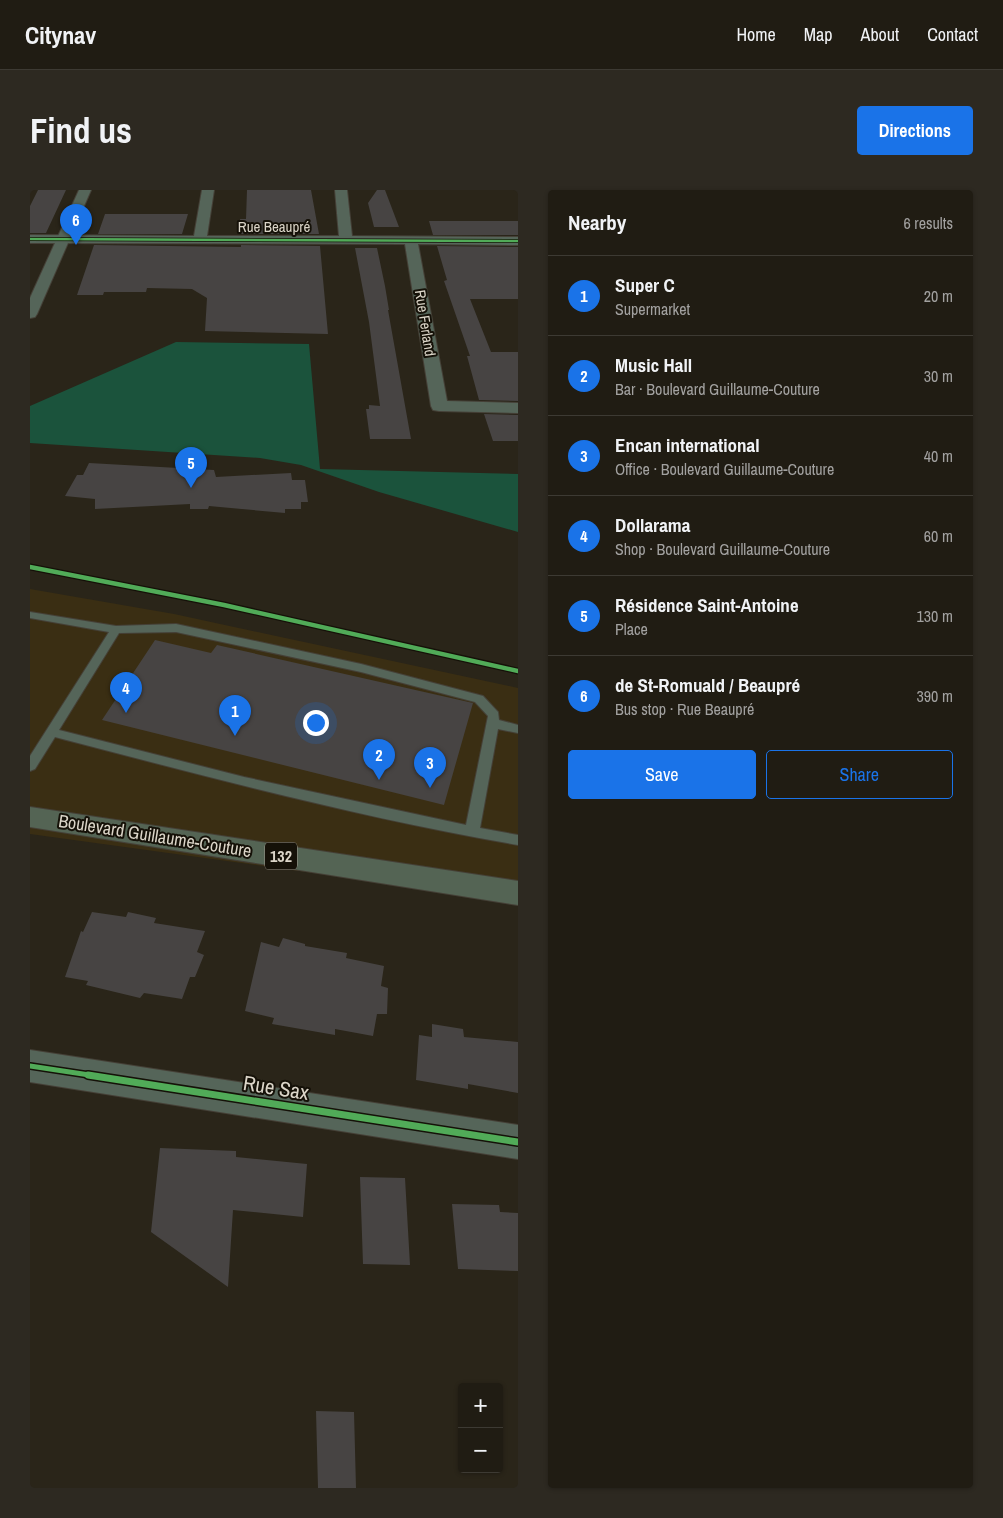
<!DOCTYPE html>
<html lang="en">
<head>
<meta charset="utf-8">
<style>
  :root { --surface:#201c13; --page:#2d2921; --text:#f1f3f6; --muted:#a2a1a0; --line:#3d3a33; --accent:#1a73e8 }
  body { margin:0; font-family:"Archivo Narrow",sans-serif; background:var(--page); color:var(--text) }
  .controls { position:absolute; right:15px; bottom:15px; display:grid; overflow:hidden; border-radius:5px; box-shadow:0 1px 4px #0004 }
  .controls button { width:45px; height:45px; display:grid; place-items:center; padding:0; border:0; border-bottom:1px solid var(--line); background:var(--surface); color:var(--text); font:25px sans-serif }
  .you { position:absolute; left:285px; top:532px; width:18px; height:18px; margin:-12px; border:4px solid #fff; border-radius:50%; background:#1a73e8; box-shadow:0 0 0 8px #1a73e833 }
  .badge { display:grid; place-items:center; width:32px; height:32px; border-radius:50%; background:var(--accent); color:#fff; font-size:16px; font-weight:700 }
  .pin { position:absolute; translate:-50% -41px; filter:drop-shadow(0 1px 2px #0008) }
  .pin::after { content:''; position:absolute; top:26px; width:18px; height:15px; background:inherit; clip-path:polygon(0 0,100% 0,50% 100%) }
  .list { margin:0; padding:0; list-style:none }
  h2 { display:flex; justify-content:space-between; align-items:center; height:65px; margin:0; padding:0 20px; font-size:21px }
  h2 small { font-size:16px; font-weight:400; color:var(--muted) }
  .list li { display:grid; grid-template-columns:32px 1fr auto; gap:15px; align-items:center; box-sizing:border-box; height:80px; padding:0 20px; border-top:1px solid var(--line) }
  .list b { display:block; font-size:19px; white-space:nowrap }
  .list p { margin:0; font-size:16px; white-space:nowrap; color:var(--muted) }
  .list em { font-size:16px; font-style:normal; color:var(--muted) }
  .actions { display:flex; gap:10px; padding:15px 20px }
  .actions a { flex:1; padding:11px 0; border:1px solid var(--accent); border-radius:5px; text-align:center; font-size:18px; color:var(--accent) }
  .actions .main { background:var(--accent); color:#fff }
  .map { position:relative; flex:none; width:488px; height:1298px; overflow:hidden; border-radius:5px }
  header { display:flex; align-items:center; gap:30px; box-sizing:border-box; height:70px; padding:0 25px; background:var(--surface); border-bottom:1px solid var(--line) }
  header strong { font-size:24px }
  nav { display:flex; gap:28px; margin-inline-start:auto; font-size:18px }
  .intro { display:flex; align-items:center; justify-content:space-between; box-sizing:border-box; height:120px; padding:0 30px }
  h1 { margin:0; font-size:35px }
  .button { padding:12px 22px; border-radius:5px; background:var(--accent); color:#fff; font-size:18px; font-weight:700 }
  main { display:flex; gap:30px; padding:0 30px }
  aside { flex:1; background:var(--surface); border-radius:5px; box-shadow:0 1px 4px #0004 }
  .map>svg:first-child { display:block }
  .built { fill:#3a2e13 }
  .green { fill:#1b533c }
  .building { fill:#474443 }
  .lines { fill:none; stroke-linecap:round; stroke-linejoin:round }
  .service-casing { stroke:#454037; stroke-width:2 }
  .minor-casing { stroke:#454037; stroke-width:2 }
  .tertiary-casing { stroke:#454037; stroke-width:2 }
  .primary-casing { stroke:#454037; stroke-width:2 }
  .service { fill:#556559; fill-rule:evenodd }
  .minor { fill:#556559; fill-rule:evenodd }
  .tertiary { fill:#556559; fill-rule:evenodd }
  .primary { fill:#546454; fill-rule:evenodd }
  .cycleway-far3-casing { stroke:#151108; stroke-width:4 }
  .cycleway-far2-casing { stroke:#151108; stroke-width:7 }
  .cycleway-far1-casing { stroke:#151108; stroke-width:8 }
  .cycleway-casing { stroke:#151108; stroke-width:10 }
  .cycleway-far3 { stroke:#51ab58; stroke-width:2.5 }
  .cycleway-far2 { stroke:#51ab58; stroke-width:4.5 }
  .cycleway-far1 { stroke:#51ab58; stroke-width:5 }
  .cycleway { stroke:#51ab58; stroke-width:7 }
  .labels { text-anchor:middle; stroke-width:4; stroke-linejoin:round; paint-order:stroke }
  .far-street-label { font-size:15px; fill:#dbd5c8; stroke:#151108 }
  .shield { fill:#151108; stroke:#a09a8e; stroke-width:1 }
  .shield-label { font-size:16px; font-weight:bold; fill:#dbd5c8 }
  .street-label { font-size:18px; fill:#dbd5c8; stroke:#151108 }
  .near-street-label { font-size:21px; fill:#dbd5c8; stroke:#151108 }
</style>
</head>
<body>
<header>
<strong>Citynav</strong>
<nav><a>Home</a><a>Map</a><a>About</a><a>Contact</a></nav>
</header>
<div class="intro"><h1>Find us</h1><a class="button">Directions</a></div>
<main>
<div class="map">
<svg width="488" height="1298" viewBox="0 0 488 1298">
  <rect width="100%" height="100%" fill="#2a2519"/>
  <!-- built -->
  <path class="built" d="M0,399L144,424L488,498V711L0,644Z"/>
  <!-- green -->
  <path class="green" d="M146,152L279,154L290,279L488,284V342L349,302L271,275L230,268L0,253V216Z"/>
  <!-- building -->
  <path class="building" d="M8,0H36L16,43H0V16Z
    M217,0H281L289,44H211L210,29H216Z
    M347,0H355L369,37H344L338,13Z
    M75,24H158L152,44H68Z
    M399,31H488V45H403Z
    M64,55L211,57V55L290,56L298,144L175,141L177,108L162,99L117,98L116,102H74L73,105H47Z
    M407,56L488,57V109H440L461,162H488V211L449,210L437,166H440L414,91L417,90Z
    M325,58H347L355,96L359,120H358L381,249H340L336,219H339V215L350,216L339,132Z
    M454,224L488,225V251H463Z
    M59,273L184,280L186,287L261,283L262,290H275L278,312H271V319H255V323L179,316L178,319H160V314L65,319V309L35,306L47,285H53Z
    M125,450L181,463L187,455L443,513L414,615L72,530Z
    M62,722L96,727L98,722L126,728L124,733L175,741L167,762L174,765L165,787H160L152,809L114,803L110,808L56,795L58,791L35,787L51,741L53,742Z
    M253,748L275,754V756L317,763L316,768L354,776L351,796L358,798L357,824H347L343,846L305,839V845L242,834L244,828L215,821L231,752L249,757Z
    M402,834L433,839L434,847L488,852V903L438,894V899L386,890L389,845L402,847Z
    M130,958L206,961V967L277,974L273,1027L203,1020L198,1097L121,1042Z
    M330,987L375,988L380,1075L333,1074Z
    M422,1014L469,1015L470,1022L488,1023V1081L428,1079Z
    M286,1221L324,1222L326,1298H288Z"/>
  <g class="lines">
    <!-- service casing -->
    <g class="service-casing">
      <path id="service" d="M0,422L86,436L146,434L331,474L453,506L468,522L469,530L488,535V543L468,539L450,638L488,645V655C332,628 178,587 25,547L5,579L0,581V566L79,442L0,428ZM146,442L331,482L445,512L458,526L436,635L214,587L29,540L89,443Z"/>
    </g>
    <!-- minor casing -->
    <g class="minor-casing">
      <path id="minor" d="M172,0H184L177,46H309L305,0H317L322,46L488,47V55L388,54L417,211L488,213V223L409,221L403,220L401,216L375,54L0,53V45L164,46Z
        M0,860L488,935V969L0,892Z"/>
    </g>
    <!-- tertiary casing -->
    <g class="tertiary-casing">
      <path id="tertiary" d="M49,0H61L7,124L5,127L0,128V108Z"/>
    </g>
    <!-- primary casing -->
    <g class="primary-casing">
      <path id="primary" d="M0,617L488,691V715L0,637Z"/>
    </g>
    <!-- service -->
    <use href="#service" class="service"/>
    <!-- minor -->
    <use href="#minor" class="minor"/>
    <!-- tertiary -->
    <use href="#tertiary" class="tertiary"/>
    <!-- primary -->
    <use href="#primary" class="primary"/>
    <!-- cycleway-far3 casing -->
    <g class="cycleway-far3-casing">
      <path id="cycleway-far3" d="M0,49L488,51"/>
    </g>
    <!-- cycleway-far2 casing -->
    <g class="cycleway-far2-casing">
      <path id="cycleway-far2" d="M0,377L194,415L488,481"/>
    </g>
    <!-- cycleway-far1 casing -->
    <g class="cycleway-far1-casing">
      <path id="cycleway-far1" d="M0,876L66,886"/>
    </g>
    <!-- cycleway casing -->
    <g class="cycleway-casing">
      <path id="cycleway" d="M58,885L488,952"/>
    </g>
    <!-- cycleway-far3 -->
    <use href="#cycleway-far3" class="cycleway-far3"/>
    <!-- cycleway-far2 -->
    <use href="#cycleway-far2" class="cycleway-far2"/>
    <!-- cycleway-far1 -->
    <use href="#cycleway-far1" class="cycleway-far1"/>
    <!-- cycleway -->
    <use href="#cycleway" class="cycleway"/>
  </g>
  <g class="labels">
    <!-- far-street labels -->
    <g class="far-street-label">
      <text x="244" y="42">Rue Beaupré</text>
      <text transform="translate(395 133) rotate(81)" y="5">Rue Ferland</text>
    </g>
    <!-- shield labels -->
    <rect class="shield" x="235" y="652.5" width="32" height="27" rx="4"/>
    <g class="shield-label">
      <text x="251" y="672">132</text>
    </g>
    <!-- street labels -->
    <g class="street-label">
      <text transform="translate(125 646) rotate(9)" y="6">Boulevard Guillaume-Couture</text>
    </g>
    <!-- near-street labels -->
    <g class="near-street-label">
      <text transform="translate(246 898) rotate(9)" y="7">Rue Sax</text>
    </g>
  </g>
</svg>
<div class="controls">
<button>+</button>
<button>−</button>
</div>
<div class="you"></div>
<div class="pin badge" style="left:205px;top:546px">1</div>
<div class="pin badge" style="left:349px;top:590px">2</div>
<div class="pin badge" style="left:400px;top:598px">3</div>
<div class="pin badge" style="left:96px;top:523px">4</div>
<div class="pin badge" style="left:161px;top:298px">5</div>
<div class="pin badge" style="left:46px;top:55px">6</div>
</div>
<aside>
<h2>Nearby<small>6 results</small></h2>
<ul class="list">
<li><span class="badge">1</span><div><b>Super C</b><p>Supermarket</p></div><em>20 m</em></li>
<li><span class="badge">2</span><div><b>Music Hall</b><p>Bar · Boulevard Guillaume-Couture</p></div><em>30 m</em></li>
<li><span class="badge">3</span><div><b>Encan international</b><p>Office · Boulevard Guillaume-Couture</p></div><em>40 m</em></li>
<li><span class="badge">4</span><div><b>Dollarama</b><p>Shop · Boulevard Guillaume-Couture</p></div><em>60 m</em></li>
<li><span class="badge">5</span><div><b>Résidence Saint-Antoine</b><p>Place</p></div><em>130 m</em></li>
<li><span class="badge">6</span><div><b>de St-Romuald / Beaupré</b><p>Bus stop · Rue Beaupré</p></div><em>390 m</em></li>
</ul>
<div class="actions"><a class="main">Save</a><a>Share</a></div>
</aside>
</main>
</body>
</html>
